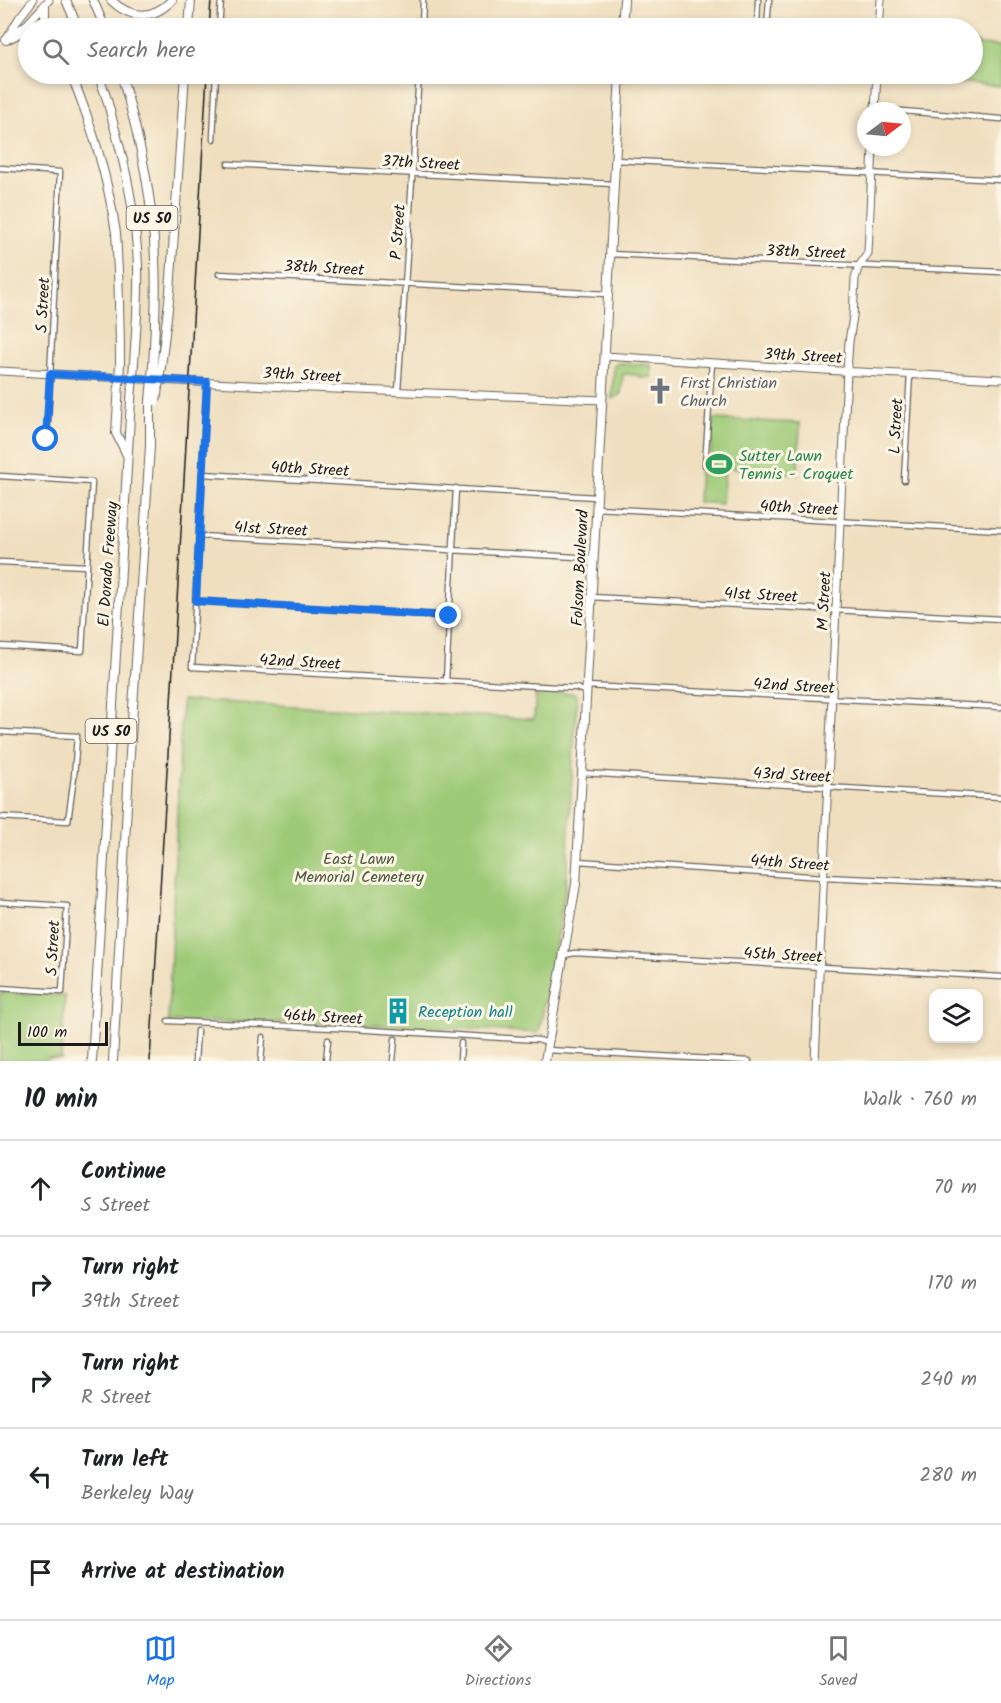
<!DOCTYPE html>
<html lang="en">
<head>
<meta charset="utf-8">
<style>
  :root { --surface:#fff; --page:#f6f6f6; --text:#202124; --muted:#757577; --line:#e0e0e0; --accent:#1a73e8 }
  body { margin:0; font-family:Kalam,sans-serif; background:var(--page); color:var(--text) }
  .controls { position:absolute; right:18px; bottom:18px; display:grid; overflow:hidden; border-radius:12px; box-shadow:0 3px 9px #0003 }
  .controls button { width:54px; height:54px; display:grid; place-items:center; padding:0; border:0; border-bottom:2px solid var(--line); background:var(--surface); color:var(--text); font:30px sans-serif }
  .compass { position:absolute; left:857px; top:102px; width:54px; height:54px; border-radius:50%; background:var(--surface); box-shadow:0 3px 9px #0003; rotate:74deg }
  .scale { position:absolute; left:18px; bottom:15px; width:90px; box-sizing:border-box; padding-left:6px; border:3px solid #1c1c1c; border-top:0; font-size:16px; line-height:21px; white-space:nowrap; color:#1c1c1c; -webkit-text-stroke:4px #fcf5e5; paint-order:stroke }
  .stop { position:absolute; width:18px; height:18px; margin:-14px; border:4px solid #1a73e8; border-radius:50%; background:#fff }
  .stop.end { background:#1a73e8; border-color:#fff; box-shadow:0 2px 6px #0008 }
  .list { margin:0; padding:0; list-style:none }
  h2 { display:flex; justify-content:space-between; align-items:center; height:78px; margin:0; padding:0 24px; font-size:26px }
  h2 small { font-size:20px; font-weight:400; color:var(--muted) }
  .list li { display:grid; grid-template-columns:39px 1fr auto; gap:18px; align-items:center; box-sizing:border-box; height:96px; padding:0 24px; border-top:2px solid var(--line) }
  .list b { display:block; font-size:22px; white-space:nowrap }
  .list p { margin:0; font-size:20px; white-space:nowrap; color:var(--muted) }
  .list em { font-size:20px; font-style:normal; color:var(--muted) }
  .icon { flex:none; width:33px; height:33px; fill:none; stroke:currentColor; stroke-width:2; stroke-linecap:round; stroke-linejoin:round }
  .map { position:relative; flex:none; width:1001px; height:1061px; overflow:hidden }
  .search { position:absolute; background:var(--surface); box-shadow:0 3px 9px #0003; left:18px; right:18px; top:18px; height:66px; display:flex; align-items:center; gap:15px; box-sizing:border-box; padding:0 21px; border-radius:33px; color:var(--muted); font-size:22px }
  .sheet { height:558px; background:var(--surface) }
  nav { display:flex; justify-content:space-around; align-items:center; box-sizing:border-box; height:84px; border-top:2px solid var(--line); background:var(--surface); font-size:16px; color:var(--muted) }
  nav a { display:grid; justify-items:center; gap:3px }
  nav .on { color:var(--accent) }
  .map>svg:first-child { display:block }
  .green { fill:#9eca77; stroke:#5d734a; stroke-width:1.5 }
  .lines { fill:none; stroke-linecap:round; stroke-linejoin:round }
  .street-casing { stroke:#666055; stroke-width:7 }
  .secondary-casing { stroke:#666055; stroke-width:9 }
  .primary-casing { stroke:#666055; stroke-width:10 }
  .highway-casing { stroke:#666055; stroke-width:10 }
  .street { stroke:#fff; stroke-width:4.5 }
  .secondary { stroke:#fff; stroke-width:7 }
  .primary { stroke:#fff; stroke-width:8 }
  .highway { stroke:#fff; stroke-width:8 }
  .tram { stroke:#1c1c1c; stroke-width:1.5 }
  .highway-bridge-casing { stroke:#666055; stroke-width:10; stroke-linecap:butt }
  .highway-bridge { stroke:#fff; stroke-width:8 }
  .route { stroke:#1a73e8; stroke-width:8 }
  .labels { text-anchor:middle; stroke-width:6; stroke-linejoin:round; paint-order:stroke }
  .shield { fill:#fcf5e5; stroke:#5f5d58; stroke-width:1.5 }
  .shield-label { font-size:15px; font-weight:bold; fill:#1c1c1c }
  .street-label { font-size:16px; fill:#1c1c1c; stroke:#fcf5e5 }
  .worship-label { font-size:16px; fill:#5b616d; stroke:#fcf5e5; text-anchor:start }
  .leisure-label { font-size:16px; fill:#27864d; stroke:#fcf5e5; text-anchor:start }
  .park-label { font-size:16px; fill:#4a593c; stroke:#fcf5e5 }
  .culture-label { font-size:16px; fill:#0d838f; stroke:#fcf5e5; text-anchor:start }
</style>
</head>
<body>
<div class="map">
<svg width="1001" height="1061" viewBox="0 0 1001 1061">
  <rect width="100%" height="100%" fill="#fcf5e5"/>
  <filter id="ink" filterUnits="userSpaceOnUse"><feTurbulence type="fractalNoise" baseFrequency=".0167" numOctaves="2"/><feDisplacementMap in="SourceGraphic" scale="12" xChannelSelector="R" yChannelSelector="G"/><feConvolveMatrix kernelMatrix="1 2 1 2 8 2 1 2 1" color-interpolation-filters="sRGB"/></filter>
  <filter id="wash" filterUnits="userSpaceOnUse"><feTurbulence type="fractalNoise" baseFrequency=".008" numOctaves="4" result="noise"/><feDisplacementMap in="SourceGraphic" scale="24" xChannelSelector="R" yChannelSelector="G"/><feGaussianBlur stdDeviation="1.35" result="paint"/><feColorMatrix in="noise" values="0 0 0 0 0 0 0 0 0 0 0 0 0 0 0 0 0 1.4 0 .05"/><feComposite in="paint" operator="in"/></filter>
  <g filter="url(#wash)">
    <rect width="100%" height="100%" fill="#efdfbf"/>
    <!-- green -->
    <path class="green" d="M973,42L980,45L1001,46V86L931,80L932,74H972Z
      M618,363L651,365V377L640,378L639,375L623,374L621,394L612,399L614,366Z
      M713,419L800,423L798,474L725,468L722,504L698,502L700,467L710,468Z
      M536,691L572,693L577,695L576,721L575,722L566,887L539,1033C415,1026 291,1020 168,1022L182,700L534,719Z
      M0,992L65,996L61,1059L49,1058L45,1061H0Z"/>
  </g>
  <g filter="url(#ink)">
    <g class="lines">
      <!-- street casing -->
      <g class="street-casing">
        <path id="street" d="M219,28L221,0
          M422,28L423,0
          M757,28L758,0
          M767,28L769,0
          M591,74L620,75
          M842,74L877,75
          M875,109L900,111
          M902,111L1001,119
          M213,139L216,74
          M615,160L1001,180
          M228,164L614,184
          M0,168L60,172L47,439
          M610,254L1001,272
          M219,274L608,294
          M207,382L192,667L576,688L586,692
          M398,391L419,74
          M705,465L712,363
          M202,474L596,497
          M0,476L92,482L82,651L0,646
          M904,480L910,374
          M596,508L1001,530
          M199,536L594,558
          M0,562L87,566
          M591,597L1001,619
          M196,601L449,616
          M446,681L456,488
          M586,686L1001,707
          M0,732L77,736L74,777L68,821L0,817
          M582,773L1001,797
          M577,861L824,877L1001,885
          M0,902L67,906L62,992L0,988
          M564,955L575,953L1001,977
          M168,1021L335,1028L538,1040L548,1043
          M547,1050L749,1061
          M195,1061L197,1031
          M261,1061L263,1037
          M326,1061L328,1040
          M393,1061L395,1039
          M460,1061L461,1043"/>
      </g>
      <!-- secondary casing -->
      <g class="secondary-casing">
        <path id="secondary" d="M879,28L881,0
          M17,32L27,24L49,0
          M6,40L19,18L33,0
          M875,111L877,74
          M604,356L840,371L1001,379
          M0,371L286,387L602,400
          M815,1061L847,371L849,342L853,316L855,279L858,268L868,253L873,147"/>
      </g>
      <!-- primary casing -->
      <g class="primary-casing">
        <path id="primary" d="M622,28L624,0
          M545,1061L576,884L620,74"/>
      </g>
      <!-- highway casing -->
      <g class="highway-casing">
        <path id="highway" d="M66,0L78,28
          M93,0L105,28
          M111,0C130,19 153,20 172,0
          M45,4V21L49,28
          M30,28L34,27L40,28
          M189,28L191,0
          M6,40L28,29
          M71,74C92,125 108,178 116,233C117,245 117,258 118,270C119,301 120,331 120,362
          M97,74C106,90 109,108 114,126C127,171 136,219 138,266C139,298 136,331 134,363
          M121,74C139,134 153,196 155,260C157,295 155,330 153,366
          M161,367L170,292L185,74
          M118,401L116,433L127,455
          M92,1061L131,400
          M113,1061L129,769L150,446V401"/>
      </g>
      <!-- street -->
      <use href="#street" class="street"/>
      <!-- secondary -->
      <use href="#secondary" class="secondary"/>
      <!-- primary -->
      <use href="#primary" class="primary"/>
      <!-- highway -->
      <use href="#highway" class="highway"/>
      <!-- tram -->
      <path class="tram" d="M209,28L211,0
        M150,1061L182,515L207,74"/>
      <!-- highway-bridge casing -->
      <g class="highway-bridge-casing">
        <path id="highway-bridge" d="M131,400L134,363
          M118,401L120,362
          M150,401L153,366
          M156,401L161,367"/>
      </g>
      <!-- highway-bridge -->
      <use href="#highway-bridge" class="highway-bridge"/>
    </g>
  </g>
  <g class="lines" filter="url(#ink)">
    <!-- route -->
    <path class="route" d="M46,439L50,374L207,382L196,601L449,616"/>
  </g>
  <!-- icons -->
  <defs>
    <g id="church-bare" transform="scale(2.07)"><path d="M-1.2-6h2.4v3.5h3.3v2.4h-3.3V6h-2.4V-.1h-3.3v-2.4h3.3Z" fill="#6b7280" stroke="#fcf5e5" stroke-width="2.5" paint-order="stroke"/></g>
    <g id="stadium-bare" transform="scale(2.07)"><path d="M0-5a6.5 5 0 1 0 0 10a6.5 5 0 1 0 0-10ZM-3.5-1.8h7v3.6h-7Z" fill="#2e9e5b" stroke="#fcf5e5" stroke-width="2.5" paint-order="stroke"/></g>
    <g id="building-bare" transform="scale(2.07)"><path d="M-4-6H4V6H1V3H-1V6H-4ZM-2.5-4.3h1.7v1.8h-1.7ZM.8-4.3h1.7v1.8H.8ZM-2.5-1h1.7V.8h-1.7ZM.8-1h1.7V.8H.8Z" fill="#0f9aa8" stroke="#fcf5e5" stroke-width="2.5" paint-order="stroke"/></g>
  </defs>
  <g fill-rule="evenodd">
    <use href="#church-bare" x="660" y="391"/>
    <use href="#stadium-bare" x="719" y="464"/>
    <use href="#building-bare" x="398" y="1011"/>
  </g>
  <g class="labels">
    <!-- shield labels -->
    <g class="shield">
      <rect x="126.5" y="206" width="51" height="24" rx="4.5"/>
      <rect x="85.5" y="719" width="51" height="24" rx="4.5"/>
    </g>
    <g class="shield-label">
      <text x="152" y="223">US 50</text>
      <text x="111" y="736">US 50</text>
    </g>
    <!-- street labels -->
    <g class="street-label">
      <text transform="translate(421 162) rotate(3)" y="6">37th Street</text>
      <text transform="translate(397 232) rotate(-86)" y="6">P Street</text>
      <text transform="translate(806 251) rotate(2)" y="6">38th Street</text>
      <text transform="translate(324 267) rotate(3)" y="6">38th Street</text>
      <text transform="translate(42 305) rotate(-87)" y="6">S Street</text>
      <text transform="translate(803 355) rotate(3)" y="6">39th Street</text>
      <text transform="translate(302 374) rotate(3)" y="6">39th Street</text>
      <text transform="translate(895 426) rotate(-87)" y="6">L Street</text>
      <text transform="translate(310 468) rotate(3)" y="6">40th Street</text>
      <text transform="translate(799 507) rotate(3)" y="6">40th Street</text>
      <text transform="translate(271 528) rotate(3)" y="6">41st Street</text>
      <text transform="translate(107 564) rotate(-86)" y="6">El Dorado Freeway</text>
      <text transform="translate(579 568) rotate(-87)" y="6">Folsom Boulevard</text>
      <text transform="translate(761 594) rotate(3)" y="6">41st Street</text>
      <text transform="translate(823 601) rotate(-87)" y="6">M Street</text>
      <text transform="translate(300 661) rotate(3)" y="6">42nd Street</text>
      <text transform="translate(794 685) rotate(3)" y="6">42nd Street</text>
      <text transform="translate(792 774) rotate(3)" y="6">43rd Street</text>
      <text transform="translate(790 862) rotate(4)" y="6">44th Street</text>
      <text transform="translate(52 948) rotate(-87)" y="6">S Street</text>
      <text transform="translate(783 954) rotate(3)" y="6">45th Street</text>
      <text transform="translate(323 1016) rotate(3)" y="6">46th Street</text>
    </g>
    <!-- worship labels -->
    <g class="worship-label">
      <text x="680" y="388">First Christian<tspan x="680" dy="18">Church</tspan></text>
    </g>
    <!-- leisure labels -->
    <g class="leisure-label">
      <text x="739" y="461">Sutter Lawn<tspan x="739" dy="18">Tennis - Croquet</tspan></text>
    </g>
    <!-- park labels -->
    <g class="park-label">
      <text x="359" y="864">East Lawn<tspan x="359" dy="18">Memorial Cemetery</tspan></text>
    </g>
    <!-- culture labels -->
    <g class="culture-label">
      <text x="418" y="1017">Reception hall</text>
    </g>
  </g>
</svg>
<div class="controls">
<button><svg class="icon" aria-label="layers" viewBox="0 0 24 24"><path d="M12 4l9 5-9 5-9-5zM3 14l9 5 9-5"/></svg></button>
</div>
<svg class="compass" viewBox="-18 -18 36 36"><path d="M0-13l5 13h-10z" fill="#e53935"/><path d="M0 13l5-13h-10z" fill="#757577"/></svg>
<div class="scale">100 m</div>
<div class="stop" style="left:46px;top:439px"></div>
<div class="stop end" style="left:449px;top:616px"></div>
<div class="search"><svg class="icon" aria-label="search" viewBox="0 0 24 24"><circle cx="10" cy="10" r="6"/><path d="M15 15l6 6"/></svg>Search here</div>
</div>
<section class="sheet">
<h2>10 min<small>Walk · 760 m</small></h2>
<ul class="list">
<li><svg class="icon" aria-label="ahead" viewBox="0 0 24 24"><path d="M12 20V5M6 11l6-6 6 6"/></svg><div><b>Continue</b><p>S Street</p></div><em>70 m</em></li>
<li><svg class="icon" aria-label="right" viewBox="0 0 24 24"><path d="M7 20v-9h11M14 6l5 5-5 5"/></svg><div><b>Turn right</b><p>39th Street</p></div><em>170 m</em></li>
<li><svg class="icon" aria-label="right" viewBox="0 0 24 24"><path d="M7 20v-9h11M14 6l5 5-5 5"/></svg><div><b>Turn right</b><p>R Street</p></div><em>240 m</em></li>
<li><svg class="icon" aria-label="left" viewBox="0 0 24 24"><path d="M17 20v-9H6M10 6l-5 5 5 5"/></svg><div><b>Turn left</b><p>Berkeley Way</p></div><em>280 m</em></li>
<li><svg class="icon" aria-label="arrive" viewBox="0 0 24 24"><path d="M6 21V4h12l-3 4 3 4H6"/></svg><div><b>Arrive at destination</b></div></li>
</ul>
</section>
<nav>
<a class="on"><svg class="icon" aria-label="map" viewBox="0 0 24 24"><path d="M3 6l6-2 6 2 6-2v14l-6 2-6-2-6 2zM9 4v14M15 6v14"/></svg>Map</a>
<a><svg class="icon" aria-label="directions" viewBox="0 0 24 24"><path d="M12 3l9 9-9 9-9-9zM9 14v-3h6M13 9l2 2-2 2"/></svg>Directions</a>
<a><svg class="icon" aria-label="saved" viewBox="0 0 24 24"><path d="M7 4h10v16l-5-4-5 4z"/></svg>Saved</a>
</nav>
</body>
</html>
